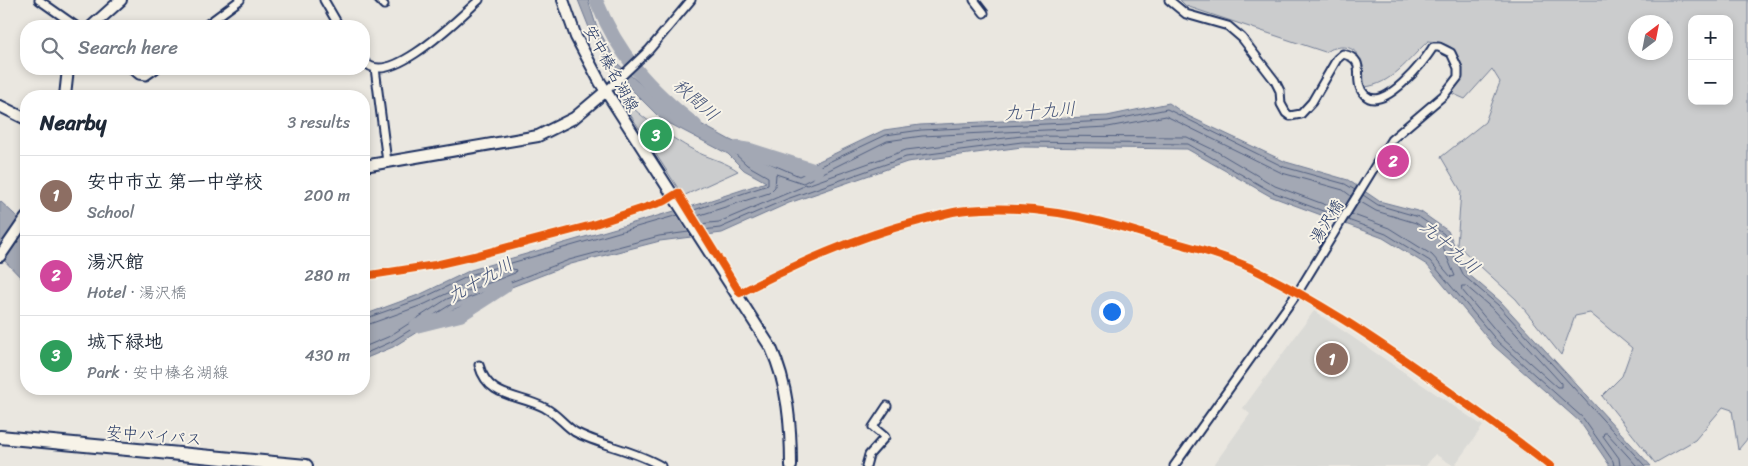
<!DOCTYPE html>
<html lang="en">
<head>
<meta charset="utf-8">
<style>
  :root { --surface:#fff; --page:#f6f6f7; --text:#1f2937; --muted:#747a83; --line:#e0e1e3; --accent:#db2777 }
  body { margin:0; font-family:Sriracha,"Klee One",sans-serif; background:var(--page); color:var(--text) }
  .controls { position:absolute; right:15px; top:15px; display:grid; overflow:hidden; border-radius:10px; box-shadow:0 2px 8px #0003 }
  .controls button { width:45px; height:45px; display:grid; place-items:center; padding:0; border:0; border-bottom:1px solid var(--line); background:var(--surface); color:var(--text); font:25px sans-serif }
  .compass { position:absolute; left:1628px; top:15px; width:45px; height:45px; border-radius:50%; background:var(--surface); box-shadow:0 2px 8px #0003; rotate:32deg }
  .you { position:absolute; left:1111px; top:311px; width:18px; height:18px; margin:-12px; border:4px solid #fff; border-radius:50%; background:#1a73e8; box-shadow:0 0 0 8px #1a73e833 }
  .badge { display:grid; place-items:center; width:32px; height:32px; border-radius:50%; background:var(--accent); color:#fff; font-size:16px; font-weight:700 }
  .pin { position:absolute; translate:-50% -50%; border:2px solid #fff; box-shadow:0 1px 5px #0006 }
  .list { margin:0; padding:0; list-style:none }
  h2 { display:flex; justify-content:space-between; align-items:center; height:65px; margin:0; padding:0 20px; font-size:21px }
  h2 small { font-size:16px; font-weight:400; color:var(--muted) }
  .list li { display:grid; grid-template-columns:32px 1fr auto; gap:15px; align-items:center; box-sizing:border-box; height:80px; padding:0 20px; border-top:1px solid var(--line) }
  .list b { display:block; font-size:19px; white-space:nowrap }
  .list p { margin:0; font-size:16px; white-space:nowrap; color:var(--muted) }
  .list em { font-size:16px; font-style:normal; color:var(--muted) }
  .icon { flex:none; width:28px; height:28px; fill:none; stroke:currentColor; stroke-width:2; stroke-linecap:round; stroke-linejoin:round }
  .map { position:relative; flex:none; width:1748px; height:466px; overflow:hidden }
  .search { position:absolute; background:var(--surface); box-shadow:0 2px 8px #0003; left:20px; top:20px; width:350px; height:55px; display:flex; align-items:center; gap:12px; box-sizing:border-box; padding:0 18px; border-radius:20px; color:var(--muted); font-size:19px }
  .panel { position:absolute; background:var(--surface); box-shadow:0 2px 8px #0003; left:20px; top:90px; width:350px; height:305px; border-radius:20px }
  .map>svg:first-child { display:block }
  .built { fill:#dadad6 }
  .green { fill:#cbcccd; stroke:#737e96; fill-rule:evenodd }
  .water { fill:#a3a8b4; stroke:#6d7892 }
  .pier { fill:#eae7e0 }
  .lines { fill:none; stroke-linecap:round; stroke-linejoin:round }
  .shore { stroke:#515f80; stroke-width:1 }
  .river { stroke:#a3a8b4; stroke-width:14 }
  .street-casing { stroke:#1b2f5e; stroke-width:11 }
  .secondary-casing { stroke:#1b2f5e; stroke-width:14 }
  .highway-casing { stroke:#1b2f5e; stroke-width:16 }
  .street { stroke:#f7f3e8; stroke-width:7 }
  .secondary { stroke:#f7f3e8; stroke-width:10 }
  .highway { stroke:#f7f3e8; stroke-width:12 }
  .cycleway-casing { stroke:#f7f3e8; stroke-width:11 }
  .cycleway { stroke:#e8590c; stroke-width:8 }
  .labels { text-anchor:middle; stroke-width:4; stroke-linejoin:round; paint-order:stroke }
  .street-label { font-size:16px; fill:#1b2f5e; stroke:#f7f3e8 }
  .water-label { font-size:18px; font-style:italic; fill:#445378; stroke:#f7f3e8 }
</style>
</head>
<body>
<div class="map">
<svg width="1748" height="466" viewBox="0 0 1748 466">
  <rect width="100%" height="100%" fill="#eae7e0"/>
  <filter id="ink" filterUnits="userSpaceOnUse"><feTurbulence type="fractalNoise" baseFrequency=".02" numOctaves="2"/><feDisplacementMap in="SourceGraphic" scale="10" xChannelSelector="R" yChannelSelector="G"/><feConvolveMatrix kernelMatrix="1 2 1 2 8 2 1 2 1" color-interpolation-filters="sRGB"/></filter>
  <g filter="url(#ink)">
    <!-- built -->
    <path class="built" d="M1314,311L1483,426L1454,466L1435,454L1426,466H1213L1250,414L1243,408Z"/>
    <!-- green -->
    <path class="green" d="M1180,0H1748V438L1738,450L1732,410L1723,407L1695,440L1655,463L1602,396L1622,376L1632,348L1590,313L1575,316L1561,355L1516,299L1457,245L1461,191L1441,157L1485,122L1500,82L1492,69L1465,99L1449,92L1462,70C1458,48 1450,43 1428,41C1409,59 1391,85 1364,87L1358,82C1359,76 1361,68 1360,62C1357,43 1337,45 1325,52L1186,6ZM1692,19H1729V101H1692ZM1636,22H1666V52H1636Z
      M616,85C620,106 679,143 699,153C712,159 726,162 738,171L683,196L613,88Z"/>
    <!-- water -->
    <path class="water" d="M578,0H588L596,25L617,63L659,101L730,140L798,171L884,130L920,125L1107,116L1169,103L1186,115L1286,162L1348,180L1379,201L1421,212L1448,231L1467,273L1501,302L1651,466H1610L1580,422L1494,346L1427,265L1383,238L1270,196L1187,149L1022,147L907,162L789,203L722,233L660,241L571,264L452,310L393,347L364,359V315L421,294L471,270L702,203L766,182L744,170L728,154L661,119L627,85L610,65L590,30Z
      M0,201L26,225V283L0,256Z"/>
    <!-- pier -->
    <path class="pier" d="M687,205L707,237L692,239L673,209Z
      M20,217L26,222V230L3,263L0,260V245Z"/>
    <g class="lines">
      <!-- shore -->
      <path class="shore" d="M1363,195L1378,205L1419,217L1444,234L1464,276L1498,305L1645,466
        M691,211L768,185V177L747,165L733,152L735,148L799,176L886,135L921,130L1108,121L1167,109L1284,167L1345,184L1355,190
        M1351,214L1389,228L1432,255L1451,277L1455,276L1439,238L1416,223L1376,211L1359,201
        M694,217L769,193L775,187L776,174L803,183L887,141L922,136L1108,127L1166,116L1282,173L1343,190L1351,196
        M1348,220L1386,234L1430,261L1498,342L1583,418L1613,461L1614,466
        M699,224L719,222L802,187L804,184L807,185L906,150L1022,136L1187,137L1216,151L1275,186L1342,211
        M703,230L720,228L787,199L906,157L1022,142L1188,144L1272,192L1339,217
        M1462,286H1466L1494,310L1561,383V387H1557L1502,338L1462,290Z
        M364,319L423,298L473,274L678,215
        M364,326L425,304L475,280L513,269L516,270L515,273L447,299L388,337L364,347
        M364,354L391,342L450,305L569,260L659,236L689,232
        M1620,466L1619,458L1603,436L1604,433H1607L1637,466"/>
      <!-- river -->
      <path class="river" d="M596,0C618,55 649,89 695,125
        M737,148L750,150L816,171
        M416,326L460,315L505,286"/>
      <!-- street casing -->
      <g class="street-casing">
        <path id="street" d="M39,0L76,26
          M324,0L339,26
          M379,0L384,5
          M974,0L984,13
          M1169,0L1186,14L1228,26L1242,38L1275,81L1280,91L1281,104L1286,113L1290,116L1301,114L1312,102L1337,59L1343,54C1370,60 1350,80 1365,95C1383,113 1425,61 1433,47H1439L1451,53L1458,68V77L1444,95L1391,140L1298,292L1174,466
          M205,26L240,0
          M364,61C387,91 461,16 479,0
          M375,68L387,162
          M132,69L139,75L146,76L156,69
          M606,91L649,50L691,0
          M479,365C488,399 519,394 545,408C557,414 564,425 575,432C602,446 634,450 661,466
          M866,466L869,455L885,437L873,427L887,406"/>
      </g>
      <!-- secondary casing -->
      <g class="secondary-casing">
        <path id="secondary" d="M563,0L576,37L600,82L771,348C788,385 791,426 791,466
          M92,26L121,0
          M65,96L68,69
          M0,106L26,119
          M364,166L538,136L574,118L606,91
          M0,256L26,218"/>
      </g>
      <!-- highway casing -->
      <g class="highway-casing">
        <path id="highway" d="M0,437L306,466"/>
      </g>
      <!-- street -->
      <use href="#street" class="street"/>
      <!-- secondary -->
      <use href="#secondary" class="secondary"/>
      <!-- highway -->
      <use href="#highway" class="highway"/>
      <!-- cycleway casing -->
      <g class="cycleway-casing">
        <path id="cycleway" d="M364,276L435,265L474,256L592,225L665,201L678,193L740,293C798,263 856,237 919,221C935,217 951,211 967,210C1030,204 1088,216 1148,235C1182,245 1218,253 1251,268C1315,299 1372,337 1430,378C1471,407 1511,435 1550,466"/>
      </g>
      <!-- cycleway -->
      <use href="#cycleway" class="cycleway"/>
    </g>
  </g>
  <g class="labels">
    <!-- street labels -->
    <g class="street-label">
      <text transform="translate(612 68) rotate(61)" y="6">安中榛名湖線</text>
      <text transform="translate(1326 221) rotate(-58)" y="6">湯沢橋</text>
      <text transform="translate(154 435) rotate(5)" y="6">安中バイパス</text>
    </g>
    <!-- water labels -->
    <g class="water-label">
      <text transform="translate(696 100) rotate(41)" y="6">秋間川</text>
      <text transform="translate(1040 111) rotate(-4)" y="6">九十九川</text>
      <text transform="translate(1450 247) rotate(41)" y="6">九十九川</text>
      <text transform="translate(480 280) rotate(-29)" y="6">九十九川</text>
    </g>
  </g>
</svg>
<div class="controls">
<button>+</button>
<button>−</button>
</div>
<svg class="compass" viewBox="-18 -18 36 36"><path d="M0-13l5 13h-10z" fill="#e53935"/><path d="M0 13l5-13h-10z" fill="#747a83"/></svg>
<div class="you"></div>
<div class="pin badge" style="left:1332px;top:359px;background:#8d6e63">1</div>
<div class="pin badge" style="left:1393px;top:161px;background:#d1479c">2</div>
<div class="pin badge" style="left:656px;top:135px;background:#2e9e5b">3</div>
<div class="search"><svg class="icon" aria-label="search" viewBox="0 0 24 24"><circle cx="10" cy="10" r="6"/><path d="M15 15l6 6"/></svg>Search here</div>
<section class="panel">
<h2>Nearby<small>3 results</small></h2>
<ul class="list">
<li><span class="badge" style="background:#8d6e63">1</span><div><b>安中市立 第一中学校</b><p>School</p></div><em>200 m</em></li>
<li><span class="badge" style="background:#d1479c">2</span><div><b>湯沢館</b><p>Hotel · 湯沢橋</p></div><em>280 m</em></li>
<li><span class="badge" style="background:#2e9e5b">3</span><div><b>城下緑地</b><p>Park · 安中榛名湖線</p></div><em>430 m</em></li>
</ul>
</section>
</div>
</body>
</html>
